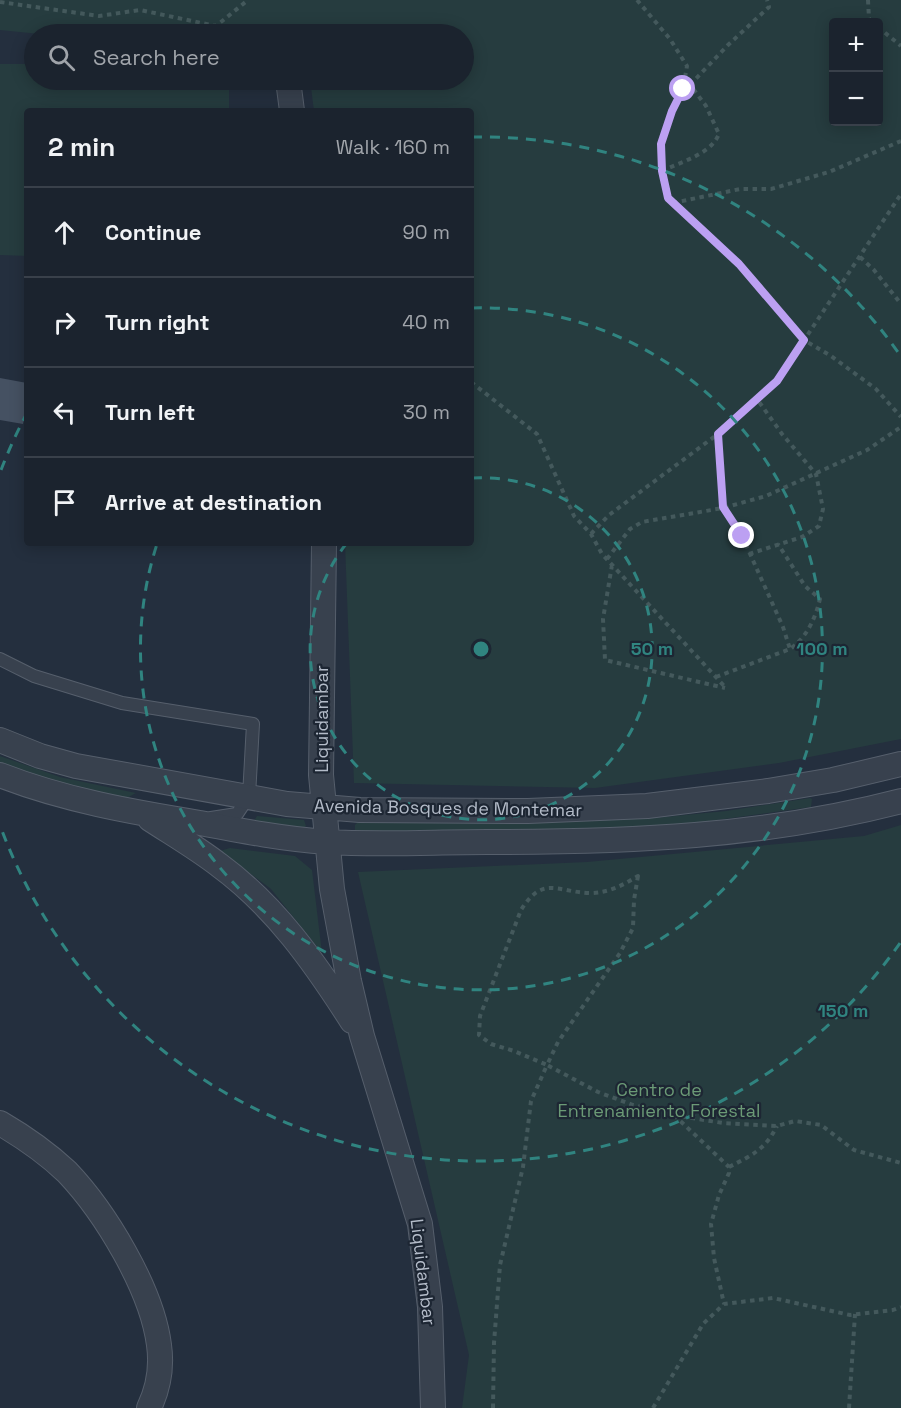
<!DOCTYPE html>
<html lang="en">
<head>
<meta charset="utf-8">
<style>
  :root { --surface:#1b232e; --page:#282f3a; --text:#f1f3f6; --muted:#a0a4aa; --line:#39404a }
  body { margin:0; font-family:"Space Grotesk",sans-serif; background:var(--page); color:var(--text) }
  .controls { position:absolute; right:18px; top:18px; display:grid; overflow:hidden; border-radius:6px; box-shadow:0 3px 15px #0003 }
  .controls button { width:54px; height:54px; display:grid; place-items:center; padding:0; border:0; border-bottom:2px solid var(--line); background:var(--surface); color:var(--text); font:30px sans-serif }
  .stop { position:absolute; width:18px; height:18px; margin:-14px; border:4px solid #bca0f2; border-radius:50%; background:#fff }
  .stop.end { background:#bca0f2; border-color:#fff; box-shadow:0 2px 6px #0008 }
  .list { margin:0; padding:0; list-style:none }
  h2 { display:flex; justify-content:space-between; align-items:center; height:78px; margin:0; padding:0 24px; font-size:26px }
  h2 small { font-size:20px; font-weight:400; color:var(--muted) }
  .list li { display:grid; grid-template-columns:39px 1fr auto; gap:18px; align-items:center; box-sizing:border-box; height:90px; padding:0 24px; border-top:2px solid var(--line) }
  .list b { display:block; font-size:22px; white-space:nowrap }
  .list em { font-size:20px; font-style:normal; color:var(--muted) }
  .icon { flex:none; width:33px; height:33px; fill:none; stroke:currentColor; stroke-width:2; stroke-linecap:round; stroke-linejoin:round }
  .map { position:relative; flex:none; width:901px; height:1408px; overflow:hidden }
  .search { position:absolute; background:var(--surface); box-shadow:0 3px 15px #0003; left:24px; top:24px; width:450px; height:66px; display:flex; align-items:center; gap:15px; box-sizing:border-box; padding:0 21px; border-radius:33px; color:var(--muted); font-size:22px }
  .panel { position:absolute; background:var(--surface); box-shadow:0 3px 15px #0003; left:24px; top:108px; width:450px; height:438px; border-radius:6px }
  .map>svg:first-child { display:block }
  .green { fill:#263c3f; fill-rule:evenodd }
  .building { fill:#455162 }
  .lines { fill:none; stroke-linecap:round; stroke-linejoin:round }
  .lane-casing { stroke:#565f6c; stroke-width:14 }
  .street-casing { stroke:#565f6c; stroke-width:26 }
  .path { stroke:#44595c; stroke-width:4; stroke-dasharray:4.5 4.5; stroke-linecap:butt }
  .lane { stroke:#38414e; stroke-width:12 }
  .street { stroke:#38414e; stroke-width:24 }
  .route { stroke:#bca0f2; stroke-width:8 }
  .ring { fill:none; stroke:#308480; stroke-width:3; stroke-dasharray:10 8 }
  .labels { text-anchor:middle; stroke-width:4.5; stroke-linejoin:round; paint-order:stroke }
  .street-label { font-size:18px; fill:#b4bcc9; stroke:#1d2633 }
  .park-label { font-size:18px; fill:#6b9a76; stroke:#1d2633 }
  .centre { fill:#308480; stroke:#1d2633; stroke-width:3 }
  .ring-label { font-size:18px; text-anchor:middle; font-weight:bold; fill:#308480; stroke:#1d2633; stroke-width:4.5; stroke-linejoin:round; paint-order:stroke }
</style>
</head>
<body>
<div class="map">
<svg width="901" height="1408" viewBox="0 0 901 1408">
  <rect width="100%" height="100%" fill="#242f3e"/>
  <!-- green -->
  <path class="green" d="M0,0H901V739L779,763L595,788L354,783L345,543H471V111H314L310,80H464V34H40L0,30ZM834,22H878V122H834Z
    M0,64H34V80H229V111H27V256L0,255Z
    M0,756L60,777L136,793L123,800L0,767Z
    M810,798L812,799L811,807L681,825L595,829L358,832L355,830V825L358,822L464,823L655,818L726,811Z
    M257,816L304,820L306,826L302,830L252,824Z
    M901,825V1408H462L469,1355L358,872L587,862L864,836Z
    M230,848L295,856L312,870L322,953L271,889L220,851Z"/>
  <!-- building -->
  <path class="building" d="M0,378L27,383V404L23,424L0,420Z"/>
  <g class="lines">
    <!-- lane casing -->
    <g class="lane-casing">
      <path id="lane" d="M0,659L34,676L122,703L253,724L249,796L237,814L211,818"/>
    </g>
    <!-- street casing -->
    <g class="street-casing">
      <path id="street" d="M288,80L292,111
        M324,543L321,775L332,889L349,981L362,1036L420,1224L430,1307L433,1408
        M0,740L40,756L76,766L287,804L360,810L528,811L647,806L768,791L833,780L901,764
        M0,775C64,800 132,812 200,823C242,831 284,839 327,842C380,845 434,842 487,842C629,842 762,837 901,801
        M150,819C173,834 197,848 219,865C275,906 315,963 352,1021
        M0,1123C24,1137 47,1153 67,1172C105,1212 152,1289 159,1345C162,1366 158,1389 149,1408"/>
    </g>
    <!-- path -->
    <path class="path" d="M637,0L670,39L687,66L683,89L672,111L661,144L662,171L667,198L739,264L804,340L831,356L876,389L901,417
      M868,0L869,19L874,22
      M0,2L99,16L140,10L216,26L248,0
      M878,27L901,46
      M690,85L728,45L769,7L767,0
      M662,171C682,161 710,155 719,134L706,106L685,78
      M673,203L740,189H771L829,172L901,141
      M860,257L874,270L901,304
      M471,382L537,434L574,516L591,534L602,554L726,688
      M718,434L723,508L742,536L783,627L790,649
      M591,534L609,515L726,428L777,381L901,194
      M749,554L802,537L819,526L823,509L816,474L782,434L757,399
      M607,559L630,529L642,522L723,508L766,496L867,450L901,427
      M612,565L603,619L605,660L725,688
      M716,677L790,649C807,637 815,619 820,599L805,586L778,544
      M638,876L634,900L633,928L620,953L558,1042L547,1065L514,1051L491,1044L479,1035L480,1016L521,910C543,875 556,892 590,893C609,893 623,885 638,876Z
      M674,1115L729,1167V1173L719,1195L711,1224L714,1258L724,1304
      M729,1167C752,1155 765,1150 777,1126
      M493,1408L494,1343L500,1265L523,1167L531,1101L547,1065L598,1092L633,1105L673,1115L723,1123L777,1126L795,1121L821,1125L854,1150L901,1163
      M653,1408L703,1324L724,1304L773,1298L850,1315L893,1310L901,1307
      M849,1408L855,1314"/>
    <!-- lane -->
    <use href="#lane" class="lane"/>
    <!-- street -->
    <use href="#street" class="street"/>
  </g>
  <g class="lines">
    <!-- route -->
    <path class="route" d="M683,89L672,111L661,144L662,171L668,198L739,264L804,340L777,381L718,434L723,507L742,536"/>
  </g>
  <!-- distance rings -->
  <g class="ring">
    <path d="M472 478A171 171 0 1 1 346 544"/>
    <path d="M472 308A341 341 0 1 1 157 544"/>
    <path d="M900 943A512 512 0 0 1 1 828M1 470A512 512 0 0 1 27 413M472 137A512 512 0 0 1 900 355"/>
  </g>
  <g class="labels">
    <!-- street labels -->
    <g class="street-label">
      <text transform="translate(322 719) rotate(-90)" y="6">Liquidambar</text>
      <text transform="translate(448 808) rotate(1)" y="6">Avenida Bosques de Montemar</text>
      <text transform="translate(423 1272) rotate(83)" y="6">Liquidambar</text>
    </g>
    <!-- park labels -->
    <g class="park-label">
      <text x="659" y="1096">Centro de<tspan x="659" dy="21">Entrenamiento Forestal</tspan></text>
    </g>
  </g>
  <circle cx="481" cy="649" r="9" class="centre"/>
  <g class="ring-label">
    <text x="652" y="655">50 m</text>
    <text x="822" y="655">100 m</text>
    <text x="843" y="1017">150 m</text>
  </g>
</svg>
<div class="controls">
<button>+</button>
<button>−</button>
</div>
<div class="stop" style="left:683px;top:89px"></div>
<div class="stop end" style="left:742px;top:536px"></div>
<div class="search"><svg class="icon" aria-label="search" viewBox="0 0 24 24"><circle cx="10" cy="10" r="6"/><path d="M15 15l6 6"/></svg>Search here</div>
<section class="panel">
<h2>2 min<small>Walk · 160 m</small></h2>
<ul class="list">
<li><svg class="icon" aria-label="ahead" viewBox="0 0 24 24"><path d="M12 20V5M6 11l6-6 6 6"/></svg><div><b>Continue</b></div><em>90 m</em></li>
<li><svg class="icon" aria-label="right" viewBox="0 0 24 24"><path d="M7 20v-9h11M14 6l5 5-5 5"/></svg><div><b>Turn right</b></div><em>40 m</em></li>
<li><svg class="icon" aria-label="left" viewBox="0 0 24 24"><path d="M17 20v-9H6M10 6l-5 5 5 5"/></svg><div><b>Turn left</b></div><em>30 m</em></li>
<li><svg class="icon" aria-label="arrive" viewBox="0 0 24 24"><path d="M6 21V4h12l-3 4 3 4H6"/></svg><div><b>Arrive at destination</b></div></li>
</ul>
</section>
</div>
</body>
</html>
